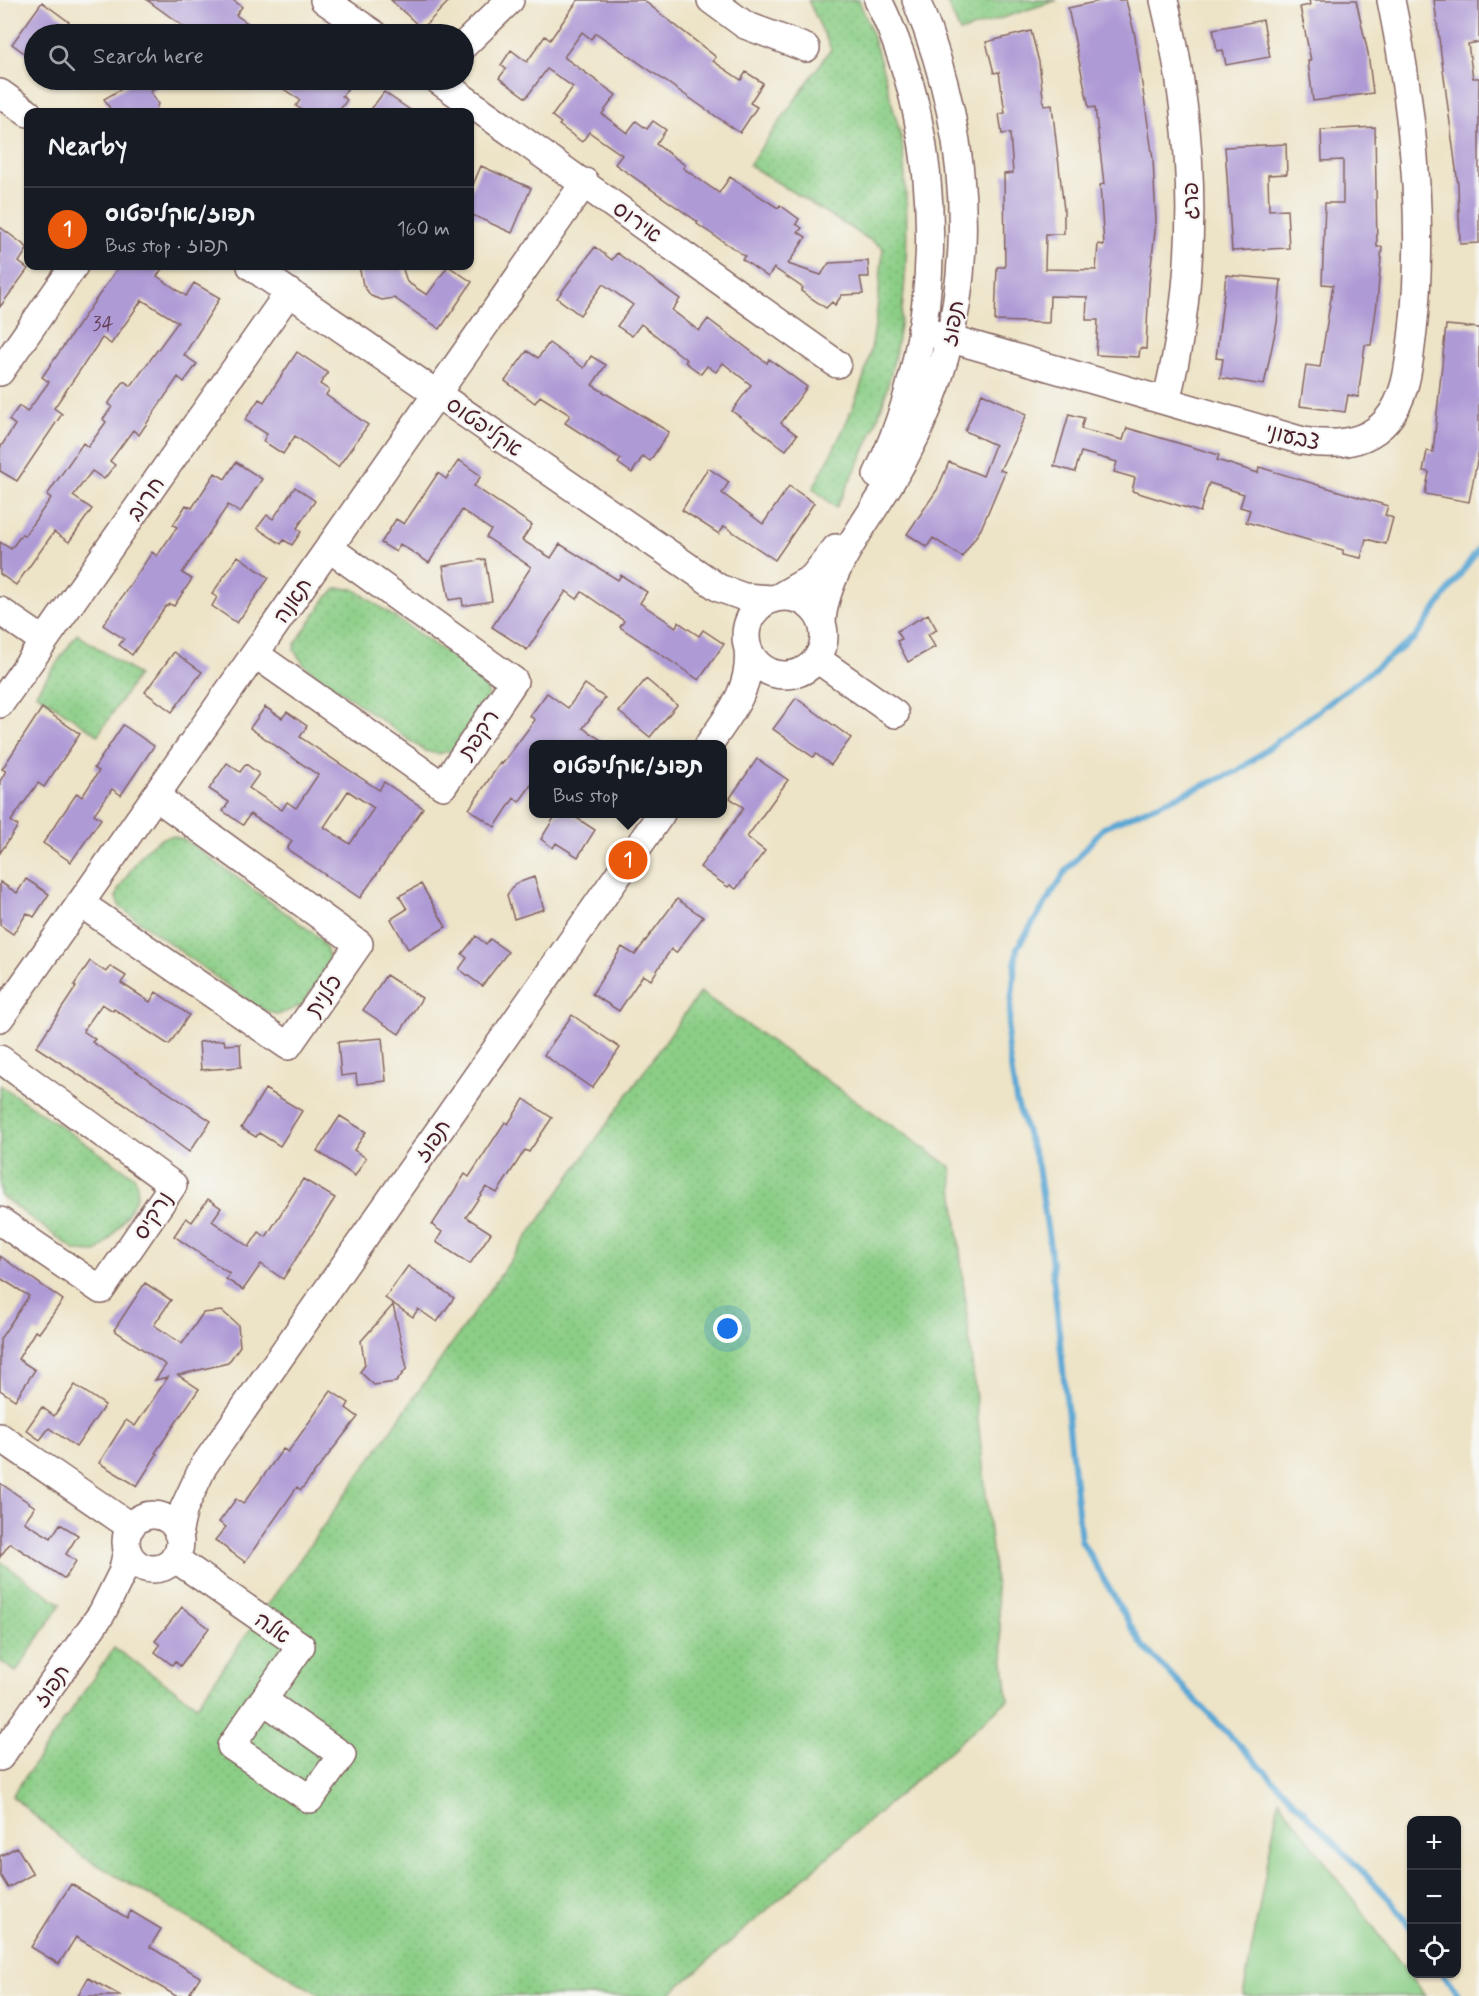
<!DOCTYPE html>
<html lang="en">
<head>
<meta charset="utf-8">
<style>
  :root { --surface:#171b24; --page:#242831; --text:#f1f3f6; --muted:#9ea1a6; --line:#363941; --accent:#ea580c }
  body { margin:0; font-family:Mynerve,"Playpen Sans Hebrew",sans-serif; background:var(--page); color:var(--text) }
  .controls { position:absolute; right:18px; bottom:18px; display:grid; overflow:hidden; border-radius:12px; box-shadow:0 2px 4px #0004 }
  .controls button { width:54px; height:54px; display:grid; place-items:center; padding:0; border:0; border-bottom:2px solid var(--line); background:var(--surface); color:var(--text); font:30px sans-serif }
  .you { position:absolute; left:728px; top:1329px; width:21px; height:21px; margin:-15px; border:4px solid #fff; border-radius:50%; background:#1a73e8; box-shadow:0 0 0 9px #1a73e833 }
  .badge { display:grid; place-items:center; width:39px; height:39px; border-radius:50%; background:var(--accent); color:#fff; font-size:20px; font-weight:700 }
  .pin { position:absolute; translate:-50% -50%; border:3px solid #fff; box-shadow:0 2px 6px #0006 }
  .popup { position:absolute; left:529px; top:740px; width:198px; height:78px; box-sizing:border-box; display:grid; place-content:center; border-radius:12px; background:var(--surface); filter:drop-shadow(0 2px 4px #0005); font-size:20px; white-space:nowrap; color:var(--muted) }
  .popup b { font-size:22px; color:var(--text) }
  .popup::after { content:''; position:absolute; left:50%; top:100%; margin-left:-12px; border:12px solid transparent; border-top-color:var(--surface) }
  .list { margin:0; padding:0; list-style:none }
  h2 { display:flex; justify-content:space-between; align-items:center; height:78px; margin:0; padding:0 24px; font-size:26px }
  h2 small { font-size:20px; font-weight:400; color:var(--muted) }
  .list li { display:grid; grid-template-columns:39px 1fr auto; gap:18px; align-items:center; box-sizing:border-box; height:84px; padding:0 24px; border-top:2px solid var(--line) }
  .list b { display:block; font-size:22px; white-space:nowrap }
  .list p { margin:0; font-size:20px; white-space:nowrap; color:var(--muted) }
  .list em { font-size:20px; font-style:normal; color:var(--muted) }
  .icon { flex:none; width:33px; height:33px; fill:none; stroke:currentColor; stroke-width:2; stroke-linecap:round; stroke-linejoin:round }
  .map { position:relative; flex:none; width:1479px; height:1996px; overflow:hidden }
  .search { position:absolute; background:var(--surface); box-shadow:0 2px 4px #0004; left:24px; top:24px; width:450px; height:66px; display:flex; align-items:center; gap:15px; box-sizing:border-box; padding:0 21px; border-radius:33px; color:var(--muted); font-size:22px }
  .panel { position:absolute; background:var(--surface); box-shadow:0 2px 4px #0004; left:24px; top:108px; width:450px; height:162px; border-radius:12px }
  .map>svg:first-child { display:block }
  .green { fill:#8bce86; stroke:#6a7658; stroke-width:1.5 }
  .park { fill:url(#park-dots); stroke:#6a7658; stroke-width:1.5 }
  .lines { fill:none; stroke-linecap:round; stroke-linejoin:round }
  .stream { stroke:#5ca7d4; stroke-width:6 }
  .building { fill:#ae9ad5; fill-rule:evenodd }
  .minor-casing { stroke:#836461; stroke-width:30 }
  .minor { stroke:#fff; stroke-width:27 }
  .labels { text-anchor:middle; stroke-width:4.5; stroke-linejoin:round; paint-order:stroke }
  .number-label { font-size:20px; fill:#633e56 }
  .street-label { font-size:22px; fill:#4a1f2b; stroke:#f6f6f2 }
</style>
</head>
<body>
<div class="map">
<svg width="1479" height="1996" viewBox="0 0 1479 1996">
  <defs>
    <pattern id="park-dots" width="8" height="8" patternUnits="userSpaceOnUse" patternTransform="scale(1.5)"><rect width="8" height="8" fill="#8bce86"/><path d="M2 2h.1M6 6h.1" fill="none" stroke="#79b074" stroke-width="1.8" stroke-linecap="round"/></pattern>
  </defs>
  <rect width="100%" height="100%" fill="#f6f6f2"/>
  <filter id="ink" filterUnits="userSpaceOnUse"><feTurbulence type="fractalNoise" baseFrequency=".0167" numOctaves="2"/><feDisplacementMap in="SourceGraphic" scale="12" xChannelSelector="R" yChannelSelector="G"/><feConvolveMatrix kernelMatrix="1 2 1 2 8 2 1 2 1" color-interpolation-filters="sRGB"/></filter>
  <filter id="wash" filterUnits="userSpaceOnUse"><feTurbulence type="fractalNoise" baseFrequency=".008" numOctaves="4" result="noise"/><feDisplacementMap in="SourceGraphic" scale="24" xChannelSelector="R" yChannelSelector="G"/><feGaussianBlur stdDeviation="1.35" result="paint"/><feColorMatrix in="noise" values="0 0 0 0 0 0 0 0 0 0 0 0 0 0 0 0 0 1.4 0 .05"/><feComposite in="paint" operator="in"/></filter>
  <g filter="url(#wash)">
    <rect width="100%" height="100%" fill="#ede3c6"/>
    <!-- green -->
    <path class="green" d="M1279,1800L1425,1996H1243Z"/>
    <!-- park -->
    <path class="park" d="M808,0H859C873,34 883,67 892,104C895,116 900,130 902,143C911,225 908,316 885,396C874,435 855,471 836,508L813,488C837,444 863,394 872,344C878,312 880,279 883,248L749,165L831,49Z
      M946,0H1057L960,32Z
      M338,588L354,589L471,670L484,683L489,696L453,750L438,754L425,751L305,666L294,650L295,644L326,598Z
      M77,634L138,675L98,735L36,693Z
      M172,836L185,840L316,935C323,943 330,951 329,962L303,1005L278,1015L257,1007L120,907L116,898L118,890C132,870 145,839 172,836Z
      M700,992L951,1167L1008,1700L668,1996H322L82,1856L12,1796L114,1648L197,1705Z
      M0,1085L135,1177C136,1182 138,1187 138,1191C135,1207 109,1242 97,1252L76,1251L0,1195Z
      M0,1561L61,1604L16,1672L0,1661Z"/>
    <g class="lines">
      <!-- stream -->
      <path class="stream" d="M1412,1930L1391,1901L1142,1645L1081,1540L1050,1247L1038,1166L1016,1100L1007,1042L1017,948L1066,871L1104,827L1238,771L1415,638L1479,548
        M1443,1974L1460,1996"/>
    </g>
    <g id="blocks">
      <!-- building -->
      <path class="building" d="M147,0H233L242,7L236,15L264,34H194Z
        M391,0H450L422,29Z
        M578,0H643L716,57L713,61L741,80L746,72L763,83L750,103L757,107L740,133L596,33L591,39L582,32L564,57L616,95L602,114L627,133L636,121L647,129L653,121L666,130L656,144L685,165L683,168L719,193L730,177L778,208L780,205L799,219L796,224L802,228L798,232L806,237L788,264L821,275L829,263L868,261L869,277H860L863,294L842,295L835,305L832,302L826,308L801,291L803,288L774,268L768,277L742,259L745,256L697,224L698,222L615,164L622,155L589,132L582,142L559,125L561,123L552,116L573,87L547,69L526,98L499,78L506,69L501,65L511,50L527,62L545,36L550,40Z
        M1104,0H1126L1135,36L1153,159L1156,222L1149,284L1146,349L1140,348L1139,357L1096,355L1098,320H1086L1087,297L1050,296L1049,323L995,321L997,267H1005L1004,174L1013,173L1010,133L1002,134L999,114L1005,113L999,72L994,73L986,42L1031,31L1039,62L1044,106L1052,105L1064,210V234H1046L1045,269L1096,270L1098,244L1104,245L1100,185L1104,184L1095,107L1089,108L1068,8Z
        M1309,0H1356L1368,53L1373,93L1313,101L1308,61H1311L1300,7L1310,5Z
        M1434,0H1479V42L1468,44L1473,78H1479V243L1460,244L1458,185Z
        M42,2L69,22L61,34H34V60L12,44Z
        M1263,20L1270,57L1226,65L1223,50L1217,51L1213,29Z
        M137,80H170L150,91L158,104L155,112H112L104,99Z
        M270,80H354L342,96L347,100L338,112H305L296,106L300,100Z
        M384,92L413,112H369Z
        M1375,127L1377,247H1382L1377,303L1371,345H1365L1358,397L1348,395L1345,412L1300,406L1306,365L1320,367L1333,285L1322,284L1325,203H1343V160L1322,161L1321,130Z
        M1286,144L1287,174L1268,175L1269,210L1287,209L1289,248L1232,251L1225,147Z
        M481,166L531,188L512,233L470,214V192Z
        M0,227L28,248L19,262L28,269L0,307Z
        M595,247L612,260L617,253L680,299L672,310L699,331L708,319L767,363L769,359L807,387L781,423L797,435L786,450L732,411L751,385L723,363L716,372L707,366L701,374L685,362L687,360L641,324L632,336L617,326L633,305L603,284L580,315L557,298Z
        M119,266H164L157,276L186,296L194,283L220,298L184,355L197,364L184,382L178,377L139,435L133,430L110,461L115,465L104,479L92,471L73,496L92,509L69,542L54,532L16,585L0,574V542L11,549L22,534L24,536L51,498L47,495L83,443L88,447L106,422L103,419L112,407L108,404L124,381L131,386L178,322L142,300L111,344L102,338L54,408L62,414L17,481L0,471V448L15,425L9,420L19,406L27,412L49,382L42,377Z
        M359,266H402L407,282L427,295L448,266L472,282L440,329L394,298L382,300L371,296L363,285Z
        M1226,275L1281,280L1277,323L1264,385L1220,378L1223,359L1216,358Z
        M1446,325L1479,328V451L1469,502L1425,494L1429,472L1423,471L1427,451L1433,452Z
        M549,343L584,368L591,356L606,365L592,385L669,432L650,461L643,456L632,473L618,463L621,459L565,423L570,415L540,396L535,403L505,381L527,351L538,358Z
        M297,352L328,373L320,384L329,390L326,395L368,425L338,467L295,436L283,454L263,441L267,434L245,420L259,399L264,402Z
        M982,393L1027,414L1000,470L1005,472L981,529L962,557L933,538L927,547L907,534L937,490L949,462L983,476L995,445L965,431Z
        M1069,414L1084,418L1081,429L1123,440L1127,428L1219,455L1217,460L1258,473L1259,467L1388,506L1385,515L1393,518L1386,544L1366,539L1361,558L1343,554V550L1246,522L1250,510L1240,507L1244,494L1209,483L1200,512L1132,491L1135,478L1114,472L1117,462L1081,452L1075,472L1054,466Z
        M459,460L481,476L474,486L532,525L522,540L551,558L560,544L618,580L621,575L647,592L640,603L676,627L678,622L699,636L703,630L724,644L699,680L620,627L624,621L582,592L577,599L566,591L527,650L492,627L531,567L486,537L491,530L462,510L429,563L400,544L396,552L381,543L396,519L404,524L438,473L446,479Z
        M236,462L262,479L240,513L228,505L182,573L192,579L174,606L170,604L165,607L132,655L119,645L124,639L103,625L152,552L157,556L177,527L173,525L186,505L192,508L215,473L225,479Z
        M708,468L729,482L722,493L763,524L789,486L814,503L775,560L724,526L719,534L682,510Z
        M295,487L315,501L297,528L301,532L292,545L284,540L281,544L257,528L267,515L273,519Z
        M238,556L269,578L237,623L212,606L217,597L212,594Z
        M485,559L492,601L463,606L462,598L449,600L443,566Z
        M928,614L937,630L928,634L935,647L908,662L897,641L902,639L897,631Z
        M174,652L202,672L172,712L145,692Z
        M646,679L677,705L650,737L619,712Z
        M585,684L605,698L583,728L607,744H534V781L519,802L514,798L495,827L469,809L500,763L502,764L535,720L530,716L547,693L568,708Z
        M796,698L851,738L831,765L816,754L813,757L773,729Z
        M265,707L282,718L287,712L307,726L300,737L379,790L384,782L423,808L360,898L287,849L292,841L250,814L243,825L223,811L229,802L209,789L227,763L240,772L246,764L259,774L249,788L282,810L287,802L296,808L318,775L250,728ZM348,791L374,808L350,844L324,827Z
        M42,708L80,734L44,787L38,783L11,821L18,826L0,853V781L6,771L2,769Z
        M123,725L154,746L121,795L112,789L94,814L101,819L71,862L43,843L77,793L82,797L99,771L94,768Z
        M757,759L788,780L747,837L765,851L736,889L730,885L728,887L700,867L744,808L730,798Z
        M557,813H569L595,830L578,857L556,843L553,848L541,839Z
        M534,877L544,909L514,919L507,895L515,884Z
        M26,879L49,894L34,917L27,913L13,934L0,925V882L17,893Z
        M421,884L446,927L408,949L391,919L407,909L399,896Z
        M677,899L703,917L676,953L671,949L651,980L643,975L619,1011L592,994L622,947L635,955Z
        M476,936L486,944L490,939L508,952L482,986L459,969L467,958L462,954Z
        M90,961L106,972L110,966L126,976L121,983L150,1002L156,992L189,1015L169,1045L114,1009L113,1011L102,1004L83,1031L95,1039L92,1042L211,1121L189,1152L127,1106L36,1047L76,987L74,985Z
        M386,975L422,998L399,1034L363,1010Z
        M572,1015L620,1048L592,1088L544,1055Z
        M382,1038L386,1081L357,1084L356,1074L341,1076L338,1042Z
        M224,1040L225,1045L240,1044L241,1067L201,1070L199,1042Z
        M265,1089L302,1111L280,1146L259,1133L256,1137L241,1128Z
        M524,1099L552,1118L529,1152L525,1150L497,1193L486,1187L466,1217L491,1233L470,1264L436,1242L442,1232L432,1225L465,1174L469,1177L505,1122L508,1124Z
        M340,1116L366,1132L354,1150L366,1158L355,1176L317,1151Z
        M303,1179L335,1198L283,1279L261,1264L243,1290L226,1279L230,1274L174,1236L186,1218L192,1222L208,1199L221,1208L212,1221L249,1247L259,1232L266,1237Z
        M0,1256L63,1300L39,1333L35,1331L18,1359L35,1370L15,1400L0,1390V1339L29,1296L0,1278Z
        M408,1266L454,1298L437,1322L418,1309L413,1317L385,1298Z
        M145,1283L171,1300L154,1325L182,1344L203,1313L222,1311L238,1325L240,1346L228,1363L178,1375L199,1389L155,1453L157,1454L137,1486L99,1463L126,1420L135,1426L168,1377L155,1380L166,1365L114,1330Z
        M393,1305L407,1368L396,1382L374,1385L360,1372L365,1365L361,1341Z
        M75,1385L105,1405L76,1447L49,1428L40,1440L26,1430L42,1407L54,1416Z
        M331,1391L349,1403L346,1408L358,1417L301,1490L297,1487L245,1562L215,1540L226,1527L219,1522L236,1499L243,1504L283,1449L288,1452Z
        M0,1483L35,1507L24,1522L51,1538L60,1524L78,1535L66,1554L76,1561L65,1579L10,1543L0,1557Z
        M182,1607L209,1628L180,1666L175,1661L172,1665L155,1652L160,1645L155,1641Z
        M17,1847L33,1874L8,1888L0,1875V1856Z
        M71,1884L127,1918L131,1911L161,1929L150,1947L200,1977L188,1996H176L76,1937L59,1964L31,1947Z
        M88,1978L121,1996H78Z"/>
    </g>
  </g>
  <g filter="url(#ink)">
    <use href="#blocks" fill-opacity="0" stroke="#836461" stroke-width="1.5"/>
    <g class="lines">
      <!-- minor casing -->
      <g class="minor-casing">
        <path id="minor" d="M324,0L374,34
          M711,0L745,25L806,48
          M1164,0C1196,133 1200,268 1166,401
          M464,45L510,0
          M438,80L837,364
          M0,93L28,113
          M251,266L719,588L744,597L772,599
          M921,330L1303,441C1333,446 1366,445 1387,420C1408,395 1409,361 1413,330C1425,220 1413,108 1391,0
          M0,372L74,266
          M877,475C946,334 948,142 878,0
          M746 636a39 39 0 1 1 78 0a39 39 0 1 1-78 0Z
          M779,597L812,578L836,548
          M0,611L44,641
          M822,622C825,567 877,510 903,461C982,315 978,151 916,0
          M255,654L443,786L514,681L329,548
          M817,659L895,714
          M0,704L289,292
          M709,744C730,714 752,688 748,649
          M80,903L288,1046L359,944L155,796
          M0,1018L585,182
          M0,1059L173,1185L101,1290L0,1221
          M0,1437L131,1527
          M126 1542a27 27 0 1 1 54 0a27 27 0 1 1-54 0Z
          M178,1534L184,1508L203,1467L661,814
          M174,1558L301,1646L231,1746L310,1799L342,1755L263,1700
          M0,1757L102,1613L122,1573L127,1551"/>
      </g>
      <!-- minor -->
      <use href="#minor" class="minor"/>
    </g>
  </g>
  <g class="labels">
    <!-- number labels -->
    <g class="number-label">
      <text x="103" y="330">34</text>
    </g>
    <!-- street labels -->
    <g class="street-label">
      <text transform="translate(1190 201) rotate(-91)" y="8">פרג</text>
      <text transform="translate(638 221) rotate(36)" y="8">אירוס</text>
      <text transform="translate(952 323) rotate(-79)" y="8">תפוז</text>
      <text transform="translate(485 426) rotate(35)" y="8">אקליפטוס</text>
      <text transform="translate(1293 436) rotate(13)" y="8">צבעוני</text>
      <text transform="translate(145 498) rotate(-55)" y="8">חרוב</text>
      <text transform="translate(292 600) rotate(-55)" y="8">תאנה</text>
      <text transform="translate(478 734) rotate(-56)" y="8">רקפת</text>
      <text transform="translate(323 995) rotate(-55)" y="8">כלנית</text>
      <text transform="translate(432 1140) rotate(-55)" y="8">תפוז</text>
      <text transform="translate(152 1215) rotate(-57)" y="8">נרקיס</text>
      <text transform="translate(273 1627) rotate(35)" y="8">אלה</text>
      <text transform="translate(51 1685) rotate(-55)" y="8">תפוז</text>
    </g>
  </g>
</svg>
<div class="controls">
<button>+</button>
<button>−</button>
<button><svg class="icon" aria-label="locate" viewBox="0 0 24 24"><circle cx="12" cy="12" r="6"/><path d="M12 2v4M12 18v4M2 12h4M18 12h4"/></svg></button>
</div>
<div class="you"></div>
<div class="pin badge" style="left:628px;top:860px">1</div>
<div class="popup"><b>תפוז/אקליפטוס</b>Bus stop</div>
<div class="search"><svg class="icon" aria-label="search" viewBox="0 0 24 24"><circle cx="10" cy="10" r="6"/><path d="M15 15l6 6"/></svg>Search here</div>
<section class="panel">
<h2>Nearby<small></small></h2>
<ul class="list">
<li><span class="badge">1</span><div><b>תפוז/אקליפטוס</b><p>Bus stop · תפוז</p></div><em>160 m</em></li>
</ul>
</section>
</div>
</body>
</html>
